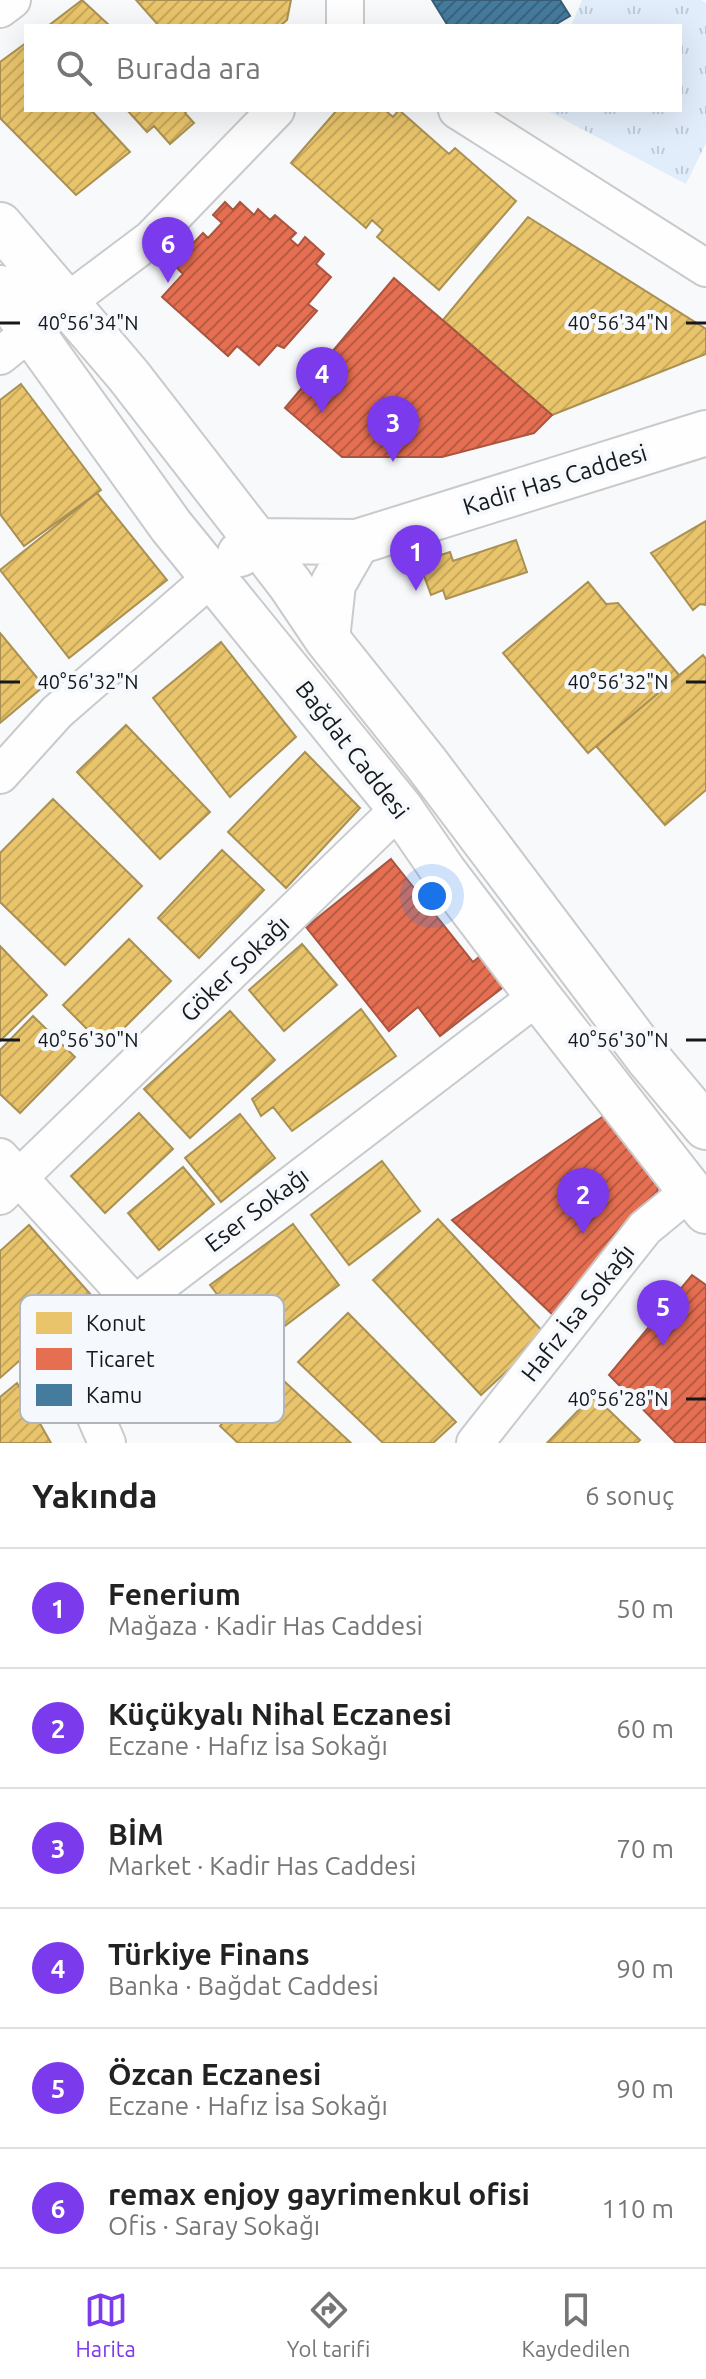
<!DOCTYPE html>
<html lang="tr">
<head>
<meta charset="utf-8">
<style>
  :root { --surface:#fff; --page:#f6f6f6; --text:#222; --muted:#767676; --line:#e0e0e0; --accent:#7c3aed }
  body { margin:0; font-family:Ubuntu,sans-serif; background:var(--page); color:var(--text) }
  .you { position:absolute; left:432px; top:896px; width:28px; height:28px; margin:-20px; border:6px solid #fff; border-radius:50%; background:#1a73e8; box-shadow:0 0 0 12px #1a73e833 }
  .badge { display:grid; place-items:center; width:52px; height:52px; border-radius:50%; background:var(--accent); color:#fff; font-size:26px; font-weight:700 }
  .pin { position:absolute; translate:-50% -66px; filter:drop-shadow(0 2px 4px #0008) }
  .pin::after { content:''; position:absolute; top:42px; width:28px; height:24px; background:inherit; clip-path:polygon(0 0,100% 0,50% 100%) }
  .list { margin:0; padding:0; list-style:none }
  h2 { display:flex; justify-content:space-between; align-items:center; height:104px; margin:0; padding:0 32px; font-size:34px }
  h2 small { font-size:26px; font-weight:400; color:var(--muted) }
  .list li { display:grid; grid-template-columns:52px 1fr auto; gap:24px; align-items:center; box-sizing:border-box; height:120px; padding:0 32px; border-top:2px solid var(--line) }
  .list b { display:block; font-size:30px; white-space:nowrap }
  .list p { margin:0; font-size:26px; white-space:nowrap; color:var(--muted) }
  .list em { font-size:26px; font-style:normal; color:var(--muted) }
  .icon { flex:none; width:44px; height:44px; fill:none; stroke:currentColor; stroke-width:2; stroke-linecap:round; stroke-linejoin:round }
  .map { position:relative; flex:none; width:706px; height:1443px; overflow:hidden }
  .search { position:absolute; background:var(--surface); box-shadow:0 8px 32px #0002; left:24px; right:24px; top:24px; height:88px; display:flex; align-items:center; gap:20px; box-sizing:border-box; padding:0 28px; border-radius:0px; color:var(--muted); font-size:30px }
  .sheet { height:824px; background:var(--surface) }
  nav { display:flex; justify-content:space-around; align-items:center; box-sizing:border-box; height:112px; border-top:2px solid var(--line); background:var(--surface); font-size:22px; color:var(--muted) }
  nav a { display:grid; justify-items:center; gap:4px }
  nav .on { color:var(--accent) }
  .map>svg:first-child { display:block }
  .grass { fill:url(#grass-tufts) }
  .homes { fill:url(#homes-hatch); stroke:#aa9052; stroke-width:2 }
  .shops { fill:url(#shops-hatch); stroke:#a95540; stroke-width:2 }
  .public { fill:url(#public-hatch); stroke:#375d76; stroke-width:2 }
  .lines { fill:none; stroke-linecap:round; stroke-linejoin:round }
  .street-casing { stroke:#c9cacc; stroke-width:40 }
  .secondary-casing { stroke:#c9cacc; stroke-width:48 }
  .primary-casing { stroke:#c9cacc; stroke-width:48 }
  .street { stroke:#fefefe; stroke-width:36 }
  .secondary { stroke:#fefefe; stroke-width:44 }
  .primary { stroke:#fefefe; stroke-width:44 }
  .ticks { fill:none; stroke:#17181a; stroke-width:3 }
  .labels { text-anchor:middle; stroke-width:8; stroke-linejoin:round; paint-order:stroke }
  .street-label { font-size:24px; fill:#17181a; stroke:#f5f8fd }
  .key { fill:#f5f8fd; stroke:#b2b5b9; stroke-width:2 }
  .key-label { font-size:22px; fill:#17181a }
  .ticks-label { font-size:20px; text-anchor:middle; fill:#17181a; stroke:#f5f8fd; stroke-width:8; stroke-linejoin:round; paint-order:stroke }
</style>
</head>
<body>
<div class="map">
<svg width="706" height="1443" viewBox="0 0 706 1443">
  <defs>
    <pattern id="grass-tufts" width="24" height="20" patternUnits="userSpaceOnUse" patternTransform="scale(2)"><rect width="24" height="20" fill="#e2edfb"/><path d="M3 7l-1-3M5 7V3M7 7l1-3M15 17l-1-3M17 17v-4M19 17l1-3" fill="none" stroke="#c1cad7"/></pattern>
    <pattern id="homes-hatch" width="6" height="6" patternUnits="userSpaceOnUse" patternTransform="scale(2)"><rect width="6" height="6" fill="#e9c46a"/><path d="M-1 1l2-2M0 6l6-6M5 7l2-2" fill="none" stroke="#c7a85b"/></pattern>
    <pattern id="shops-hatch" width="6" height="6" patternUnits="userSpaceOnUse" patternTransform="scale(2)"><rect width="6" height="6" fill="#e76f51"/><path d="M-1 1l2-2M0 6l6-6M5 7l2-2" fill="none" stroke="#ba5a42"/></pattern>
    <pattern id="public-hatch" width="6" height="6" patternUnits="userSpaceOnUse" patternTransform="scale(2)"><rect width="6" height="6" fill="#457b9d"/><path d="M-1 1l2-2M0 6l6-6M5 7l2-2" fill="none" stroke="#39647f"/></pattern>
  </defs>
  <rect width="100%" height="100%" fill="#f7f9fb"/>
  <!-- grass -->
  <path class="grass" d="M582,0H701L706,3V143L686,184L546,110H680V26H571Z"/>
  <!-- homes -->
  <path class="homes" d="M82,0L110,26H48Z
    M136,0H291L287,20L280,26H159Z
    M26,43V110H91L130,152L76,195L0,118V62Z
    M127,110H188L185,113L194,123L170,144L154,126L147,132Z
    M337,110H385L393,117L399,110L449,154L455,148L516,201L439,290L377,237L383,230L372,220L366,228L291,163Z
    M528,217L706,329V354L552,415L443,320Z
    M21,384L101,490L24,546L0,514V400Z
    M97,493L167,580L69,658L0,570Z
    M706,521V605L700,604L693,610L651,553Z
    M516,540L527,572L446,599L443,590L431,595L419,562L450,552L453,561Z
    M588,582L606,604L618,603L679,675L588,753L503,653Z
    M0,633L44,686L0,723Z
    M221,642L296,737L230,797L153,698Z
    M703,655L706,659V790L665,825L596,746Z
    M126,725L210,812L160,859L77,772Z
    M305,752L360,808L286,888L228,832Z
    M53,799L142,886L65,965L0,902V853Z
    M222,850L264,890L199,958L158,918Z
    M129,939L171,981L105,1047L63,1005Z
    M302,944L337,985L284,1031L249,990Z
    M0,946L47,995L0,1041Z
    M361,1009L396,1056L292,1131L273,1107L261,1116L252,1099Z
    M230,1011L275,1060L190,1138L144,1089Z
    M33,1016L75,1057L20,1113L0,1094V1050Z
    M139,1113L173,1149L105,1213L71,1176Z
    M240,1114L275,1158L221,1202L185,1158Z
    M382,1161L420,1211L349,1265L311,1215Z
    M183,1167L214,1204L159,1250L128,1213Z
    M438,1219L546,1335L481,1395L373,1280Z
    M293,1224L339,1285L257,1347L210,1285Z
    M29,1225L92,1296L0,1378V1251Z
    M348,1313L456,1422L433,1443H383L298,1362Z
    M272,1370L351,1443H238L220,1426Z
    M17,1383L51,1443H0V1397Z
    M593,1395L640,1440L637,1443H547Z"/>
  <!-- shops -->
  <path class="shops" d="M225,202L233,210L240,202L254,215L258,209L270,220L275,215L296,233L290,239L298,246L305,237L324,254L316,264L331,277L308,304L317,311L284,348L277,345L259,365L237,346L228,356L162,297L183,274L177,268L185,258L182,255L203,233L208,238L222,223L213,215Z
    M394,278L552,415L534,433L442,457H342L285,408Z
    M391,859L473,962L491,947L515,978L440,1036L418,1007L389,1031L306,927Z
    M608,1113L659,1173L657,1198L553,1315L452,1220Z
    M692,1275L706,1285V1443H676L609,1375Z"/>
  <!-- public -->
  <path class="public" d="M432,0H560L570,16L553,26H448Z"/>
  <g class="lines">
    <!-- street casing -->
    <g class="street-casing">
      <path id="street" d="M345,0V26
        M0,9L12,0
        M457,110L706,268
        M0,356L67,302L151,239L276,110
        M0,775L57,712L212,577
        M0,1157L135,1304L538,996
        M0,1196L400,808
        M107,1443L70,1358L135,1304
        M475,1443L645,1228L690,1191"/>
    </g>
    <!-- secondary casing -->
    <g class="secondary-casing">
      <path id="secondary" d="M357,542L706,433"/>
    </g>
    <!-- primary casing -->
    <g class="primary-casing">
      <path id="primary" d="M0,225L128,375L290,584L327,639L426,763L648,1058L706,1127
        M0,288L171,526L400,808L444,872L538,996L706,1211
        M240,554L256,541L357,542L333,584L327,639"/>
    </g>
    <!-- street -->
    <use href="#street" class="street"/>
    <!-- secondary -->
    <use href="#secondary" class="secondary"/>
    <!-- primary -->
    <use href="#primary" class="primary"/>
  </g>
  <!-- ticks -->
  <path class="ticks" d="M0,323H20M686,323H706M0,682H20M686,682H706M0,1040H20M686,1040H706M686,1399H706"/>
  <g class="labels">
    <!-- street labels -->
    <g class="street-label">
      <text transform="translate(555 480) rotate(-17)" y="8">Kadir Has Caddesi</text>
      <text transform="translate(352 750) rotate(52)" y="8">Bağdat Caddesi</text>
      <text transform="translate(235 969) rotate(-44)" y="8">Göker Sokağı</text>
      <text transform="translate(257 1210) rotate(-37)" y="8">Eser Sokağı</text>
      <text transform="translate(578 1313) rotate(-52)" y="8">Hafız İsa Sokağı</text>
    </g>
  </g>
  <!-- legend -->
  <rect x="20" y="1295" width="264" height="128" rx="12" class="key"/>
  <rect x="36" y="1312" width="36" height="22" fill="#e9c46a"/>
  <rect x="36" y="1348" width="36" height="22" fill="#e76f51"/>
  <rect x="36" y="1384" width="36" height="22" fill="#457b9d"/>
  <g class="key-label">
    <text x="86" y="1331">Konut</text>
    <text x="86" y="1367">Ticaret</text>
    <text x="86" y="1403">Kamu</text>
  </g>
  <g class="ticks-label">
    <text x="88" y="330">40°56'34"N</text>
    <text x="618" y="330">40°56'34"N</text>
    <text x="88" y="689">40°56'32"N</text>
    <text x="618" y="689">40°56'32"N</text>
    <text x="88" y="1047">40°56'30"N</text>
    <text x="618" y="1047">40°56'30"N</text>
    <text x="618" y="1406">40°56'28"N</text>
  </g>
</svg>
<div class="you"></div>
<div class="pin badge" style="left:416px;top:591px">1</div>
<div class="pin badge" style="left:583px;top:1234px">2</div>
<div class="pin badge" style="left:393px;top:462px">3</div>
<div class="pin badge" style="left:322px;top:413px">4</div>
<div class="pin badge" style="left:663px;top:1346px">5</div>
<div class="pin badge" style="left:168px;top:283px">6</div>
<div class="search"><svg class="icon" aria-label="search" viewBox="0 0 24 24"><circle cx="10" cy="10" r="6"/><path d="M15 15l6 6"/></svg>Burada ara</div>
</div>
<section class="sheet">
<h2>Yakında<small>6 sonuç</small></h2>
<ul class="list">
<li><span class="badge">1</span><div><b>Fenerium</b><p>Mağaza · Kadir Has Caddesi</p></div><em>50 m</em></li>
<li><span class="badge">2</span><div><b>Küçükyalı Nihal Eczanesi</b><p>Eczane · Hafız İsa Sokağı</p></div><em>60 m</em></li>
<li><span class="badge">3</span><div><b>BİM</b><p>Market · Kadir Has Caddesi</p></div><em>70 m</em></li>
<li><span class="badge">4</span><div><b>Türkiye Finans</b><p>Banka · Bağdat Caddesi</p></div><em>90 m</em></li>
<li><span class="badge">5</span><div><b>Özcan Eczanesi</b><p>Eczane · Hafız İsa Sokağı</p></div><em>90 m</em></li>
<li><span class="badge">6</span><div><b>remax enjoy gayrimenkul ofisi</b><p>Ofis · Saray Sokağı</p></div><em>110 m</em></li>
</ul>
</section>
<nav>
<a class="on"><svg class="icon" aria-label="map" viewBox="0 0 24 24"><path d="M3 6l6-2 6 2 6-2v14l-6 2-6-2-6 2zM9 4v14M15 6v14"/></svg>Harita</a>
<a><svg class="icon" aria-label="directions" viewBox="0 0 24 24"><path d="M12 3l9 9-9 9-9-9zM9 14v-3h6M13 9l2 2-2 2"/></svg>Yol tarifi</a>
<a><svg class="icon" aria-label="saved" viewBox="0 0 24 24"><path d="M7 4h10v16l-5-4-5 4z"/></svg>Kaydedilen</a>
</nav>
</body>
</html>
